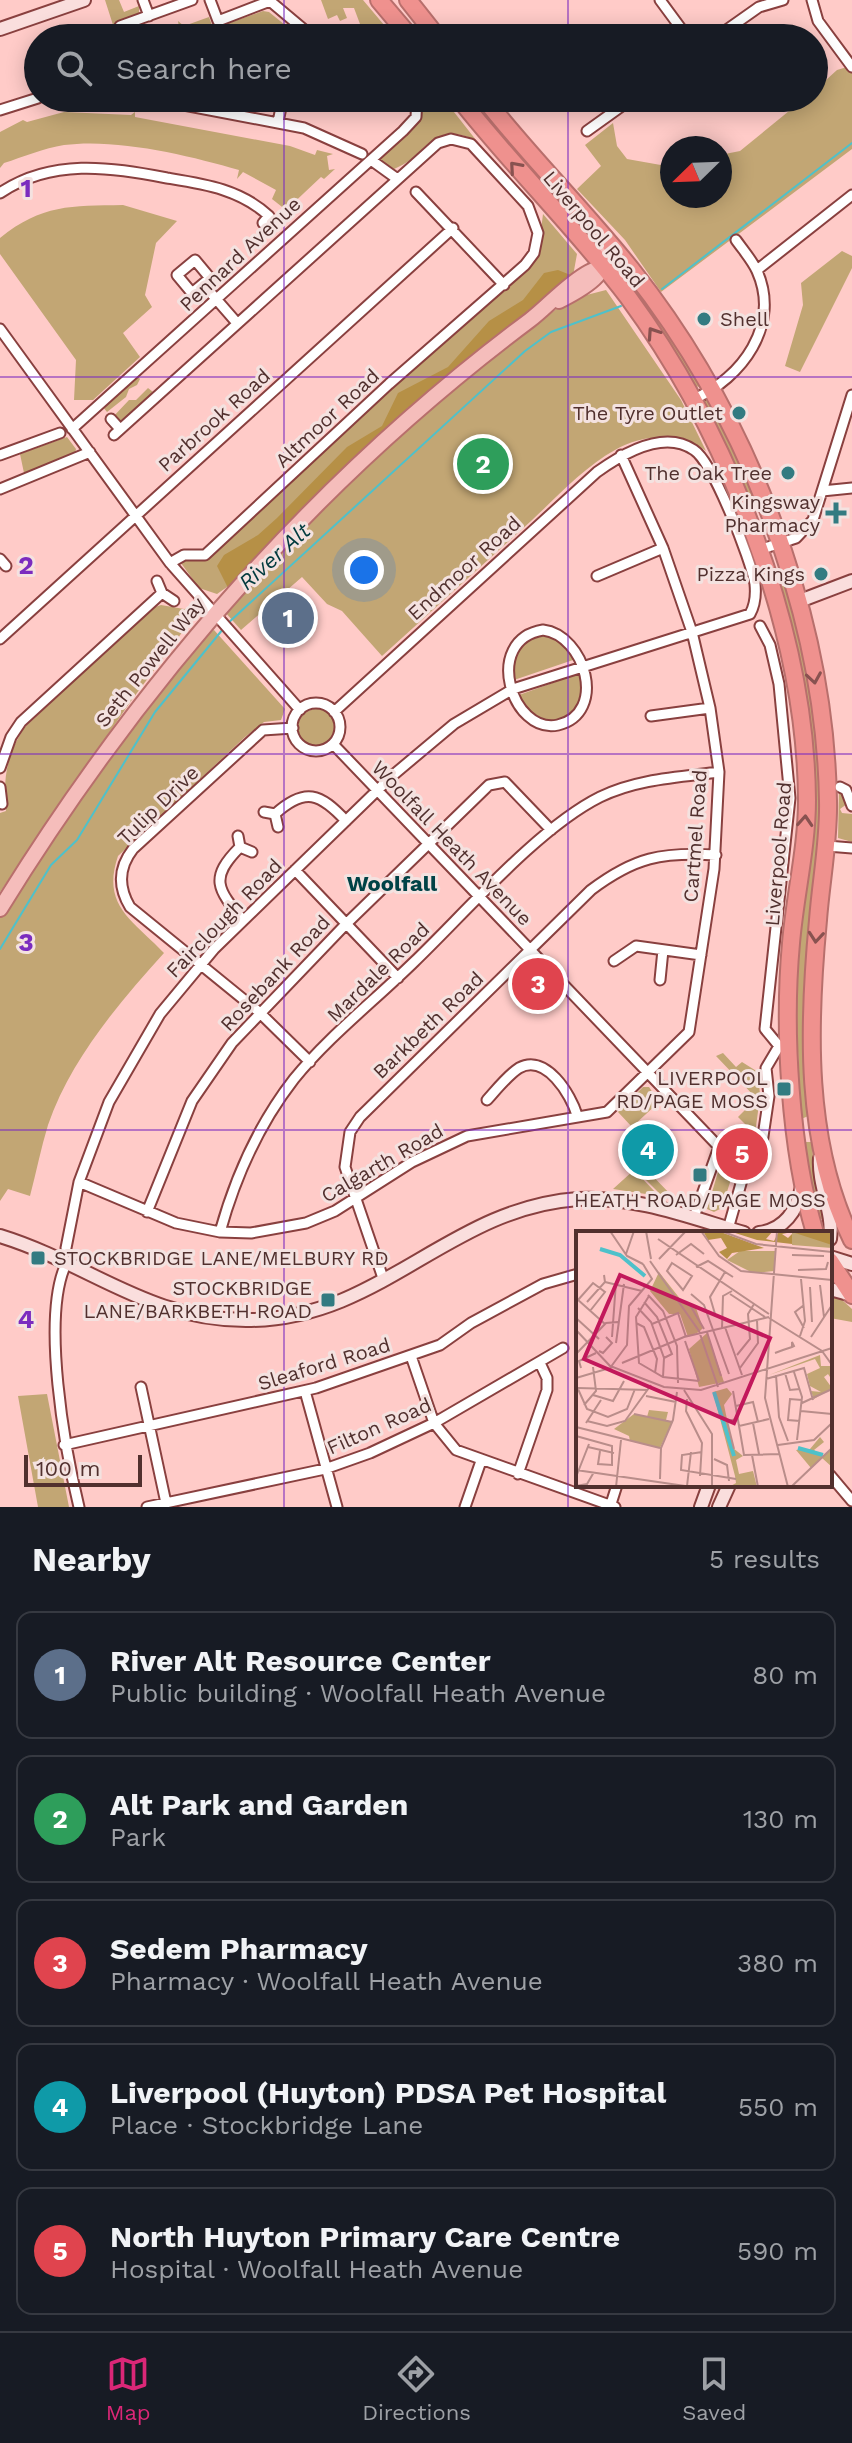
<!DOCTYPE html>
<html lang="en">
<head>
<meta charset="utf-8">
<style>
  :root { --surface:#171b24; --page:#20242c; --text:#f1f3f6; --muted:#9ea1a6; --line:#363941; --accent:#db2777 }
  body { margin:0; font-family:"Work Sans",sans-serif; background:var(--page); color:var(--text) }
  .compass { position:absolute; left:660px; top:136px; width:72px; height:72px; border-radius:50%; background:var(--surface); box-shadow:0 4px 20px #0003; rotate:247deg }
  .scale { position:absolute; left:24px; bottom:20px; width:118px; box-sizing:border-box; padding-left:8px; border:4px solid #51302e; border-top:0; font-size:22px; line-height:28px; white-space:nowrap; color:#51302e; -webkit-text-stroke:6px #f4e2e0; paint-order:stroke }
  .you { position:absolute; left:364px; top:570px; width:28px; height:28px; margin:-20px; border:6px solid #fff; border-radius:50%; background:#1a73e8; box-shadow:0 0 0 12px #1a73e833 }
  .badge { display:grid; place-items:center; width:52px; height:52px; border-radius:50%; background:var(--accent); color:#fff; font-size:26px; font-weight:700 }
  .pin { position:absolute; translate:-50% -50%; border:4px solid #fff; box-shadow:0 2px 8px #0006 }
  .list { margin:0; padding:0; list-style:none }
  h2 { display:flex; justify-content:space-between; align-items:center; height:104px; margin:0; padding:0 32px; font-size:34px }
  h2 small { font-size:26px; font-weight:400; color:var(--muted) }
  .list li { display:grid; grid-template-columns:52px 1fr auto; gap:24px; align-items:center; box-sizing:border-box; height:128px; margin:0 16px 16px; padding:0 16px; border:2px solid var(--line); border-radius:16px }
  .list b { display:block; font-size:30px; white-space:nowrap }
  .list p { margin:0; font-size:26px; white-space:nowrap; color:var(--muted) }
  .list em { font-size:26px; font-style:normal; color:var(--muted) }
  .icon { flex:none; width:44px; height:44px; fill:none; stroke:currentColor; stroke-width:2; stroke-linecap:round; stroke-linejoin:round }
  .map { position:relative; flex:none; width:852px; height:1507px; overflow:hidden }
  .search { position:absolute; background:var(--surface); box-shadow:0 4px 20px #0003; left:24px; right:24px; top:24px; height:88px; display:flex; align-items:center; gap:20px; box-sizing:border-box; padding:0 28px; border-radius:44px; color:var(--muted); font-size:30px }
  .sheet { height:824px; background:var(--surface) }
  nav { display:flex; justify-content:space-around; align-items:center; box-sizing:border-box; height:112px; border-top:2px solid var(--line); background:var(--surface); font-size:22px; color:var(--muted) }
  nav a { display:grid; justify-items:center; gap:4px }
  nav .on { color:var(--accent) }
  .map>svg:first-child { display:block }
  .green { fill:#c2a674 }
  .forest { fill:#b69046 }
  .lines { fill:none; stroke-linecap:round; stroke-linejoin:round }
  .stream { stroke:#4ec1ca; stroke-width:2 }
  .street-casing { stroke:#89403f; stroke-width:13 }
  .secondary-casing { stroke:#89403f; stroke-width:16 }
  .primary-casing { stroke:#b86f6c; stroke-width:18 }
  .highway-casing { stroke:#b86f6c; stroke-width:20 }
  .street { stroke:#fff; stroke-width:9 }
  .secondary { stroke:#fadedd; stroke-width:12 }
  .primary { stroke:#f5bdbb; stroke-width:14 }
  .highway { stroke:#ef918e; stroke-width:16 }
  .oneway { stroke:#885250 }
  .grid { fill:none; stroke:#7b2cbf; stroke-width:2; stroke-opacity:0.55 }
  .poi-dot { fill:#327b81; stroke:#f4e2e0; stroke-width:3 }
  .labels { text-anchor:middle; stroke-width:6; stroke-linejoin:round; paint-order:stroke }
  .street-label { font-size:20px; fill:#51302e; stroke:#f4e2e0 }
  .poi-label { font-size:20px; fill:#51302e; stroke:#f4e2e0; text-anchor:end }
  .water-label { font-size:22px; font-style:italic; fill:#013a3e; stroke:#f4e2e0 }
  .neighbourhood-label { font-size:22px; font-weight:bold; fill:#004246; stroke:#f4e2e0 }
  .inset-river { fill:none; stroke:#4ec1ca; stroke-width:4 }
  .inset-road { fill:none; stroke:#b98d8a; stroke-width:2 }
  .view { fill:#c2185b; fill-opacity:0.15; stroke:#c2185b; stroke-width:4 }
  .inset-edge { fill:none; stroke:#51302e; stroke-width:4 }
  .grid-label { font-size:26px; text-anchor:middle; font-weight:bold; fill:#7b2cbf; stroke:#f4e2e0; stroke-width:6; stroke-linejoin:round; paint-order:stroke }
</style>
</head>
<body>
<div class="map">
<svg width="852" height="1507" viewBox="0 0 852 1507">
  <rect width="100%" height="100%" fill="#ffcbc8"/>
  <!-- green -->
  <path class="green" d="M105,0H119L124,12L139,6V13L113,25Z
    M321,0H363L395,38H353L363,32L354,8H343L347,18L340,21L337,15L328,19Z
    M263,11L269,12L301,38H223L218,27Z
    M209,17L213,28L186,38H149L148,33L152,37L164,33L162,27L166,26L168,31L179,27L178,21L184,26Z
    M847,67L852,71V149L661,292L625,240L577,189L601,166L585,145L613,123L617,146L627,159L672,167V196H720V155L740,151L805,98H814V91L837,70Z
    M230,98H275L272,112L228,105Z
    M422,98H443L476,140C429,120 428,156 394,169L379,159L381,154L419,121Z
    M465,98H475L601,245L598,250Z
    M64,112L131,115L135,112V117L290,146L315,155L317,150L333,154L327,156L329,170L335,169L324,179L321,177L286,210L272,199L276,190L243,172L237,179L239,170C188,155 116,138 64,145C44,148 23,157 4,163L0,168V132L23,120L27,122Z
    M123,205L177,221L156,243L145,295L152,307L123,333L140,357L93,400H74L76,360L0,254V238C42,204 71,206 123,205Z
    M543,214L577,254L573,276L305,508L227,587L217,594L199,588L181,563L182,559L201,561L214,551L514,278C538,254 539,246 543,214Z
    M842,251L852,256V268L800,372L785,366L803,305L801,283Z
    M606,290L681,400L706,451C681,432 643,434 615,450C584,467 557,497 531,521C481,566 432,611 382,656L342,611L327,604L302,577L241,630L225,612L254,574L434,403L511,341L571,299Z
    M638,290L702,384L699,387L693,385L633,294Z
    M136,374L140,379L137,385L129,389L126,397L107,412L103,407Z
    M148,388L153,392L120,423L112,418L129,400H136Z
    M705,397H709L760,506L749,510L703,401Z
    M67,437L76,449L75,454L24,473L20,454Z
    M786,585L817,721L822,779L811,1115L801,1119L795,983L811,840L775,588Z
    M161,605L184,609L196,606L198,611L131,701L0,892V813L6,811C3,779 6,755 25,727L152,608Z
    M214,630L285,709L281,720L264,722L245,737L118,856C101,906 133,920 164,953C118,1004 71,1059 48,1125C41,1148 36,1173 30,1196L8,1189L0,1201V916L93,772L202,634Z
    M540,634L561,640L576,659L514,680C512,655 517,644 540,634Z
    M580,673C594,720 538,742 519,695Z
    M298 728a19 19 0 1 1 38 0a19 19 0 1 1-38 0Z
    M839,789L847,804L840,809L842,813L852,814V842L838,838Z
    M723,1053L736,1067L742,1062L758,1072L760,1095L756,1098L716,1056Z
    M643,1087H649L659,1102L632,1127L618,1112Z
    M755,1100L759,1104L755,1134L738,1117Z
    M804,1142H812L815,1187L824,1219H819Z
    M639,1162L677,1201L663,1197L633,1167Z
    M725,1167L731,1179L722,1208L714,1212L707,1209L718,1172Z
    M634,1170L659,1196L613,1189Z
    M830,1296L841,1299L852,1309V1322L830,1318Z
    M47,1394L69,1507H38L18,1396Z"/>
  <!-- forest -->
  <path class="forest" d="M558,270L573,276L456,378L231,594L217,566L224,555L258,535L277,518L347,447L382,426L398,393L448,367L489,321L523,300L544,273Z"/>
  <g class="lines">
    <!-- stream -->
    <path class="stream" d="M662,289L852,143
      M227,624L525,351L551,332L621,306
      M0,949L51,865L77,840L155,712L223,629"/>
    <!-- street casing -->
    <g class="street-casing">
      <path id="street" d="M143,0L149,16
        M210,0L218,21L270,1L314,38
        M660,0L688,38
        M812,0L818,21L852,67
        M120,26L192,0
        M715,38L759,7L783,0
        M147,98L304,128L362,154
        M0,110L38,98
        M220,111L222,98
        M278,122L283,98
        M587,131L633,98
        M371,160L396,178
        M416,192L504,285
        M0,193C52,158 109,167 167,178C204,184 240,189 269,216L263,223
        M195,260L210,278L192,293L177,275Z
        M757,270L852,195
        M203,284L237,323
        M0,329L170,563L300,710
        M694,399C742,378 781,325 757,271C752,260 743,250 736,240
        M111,419L120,429
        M72,429L403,131L416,117L417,98
        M114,435L438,143L451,139L471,144L528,206L538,233L534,253L525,265L389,384L205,555H184L170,563
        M0,455L60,433
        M0,489L90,452
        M822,491L852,488
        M759,550L796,538L813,520L852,395
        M0,559L6,566
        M597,576L663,548
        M157,581L162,593L174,601
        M760,626L770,645L779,684L790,798L765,1029L779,1046H788
        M543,630C585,635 608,713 558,725C512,735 482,640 543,630Z
        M0,639L453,228
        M292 727a24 24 0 1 1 48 0a24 24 0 1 1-48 0Z
        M651,716L710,708
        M293,728L263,730L133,849C118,868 118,887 130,907L259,1012L310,1062
        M333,744L744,1173
        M0,768L11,737L21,722L162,593
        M0,787L2,804
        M840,787L846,790L852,806
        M264,812L275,814L278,827
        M275,814C305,787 320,793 346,821
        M238,836L240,847L252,852
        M827,846L852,848
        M240,847C209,878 217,889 243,920
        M295,870L398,978
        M614,961L636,946L701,955
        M660,980L663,950
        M487,1100C496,1090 508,1075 519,1068C546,1053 571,1095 577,1115
        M79,1182L176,1223L220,1232L251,1233L306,1223L335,1211L412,1162L467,1136L607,1112L689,1032L714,869L719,772L710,708L692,632L663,548L621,455
        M147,1212L192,1101L232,1043L346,924L489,785L505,782L551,830
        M694,1217L719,1147
        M728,1229L744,1173L762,1143L769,1096L766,1068L779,1046
        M220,1232C235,1178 259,1124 294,1079C328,1037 373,1002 414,962C466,912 538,828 600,797C636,779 680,777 719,772
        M66,1248L79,1182L109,1102L160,1014L214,949L392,776L454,724L513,689L750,614C755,605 756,594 755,584C751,560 713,462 694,450C664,429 622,454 597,472L334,712
        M66,1264C41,1317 65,1450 79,1507
        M384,1281L345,1167L350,1132L360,1117L591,890C635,857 661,852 716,855
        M411,1356L434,1423L456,1450L615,1507
        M141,1387L166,1503
        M305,1391L337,1507
        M64,1445L316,1388L440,1345L471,1323L543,1284L578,1274
        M518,1474L547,1390V1378L540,1363
        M830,1475L852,1501
        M147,1507L325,1469L370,1453L434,1423L563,1348
        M465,1507L481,1461
        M610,1507L617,1485"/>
    </g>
    <!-- secondary casing -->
    <g class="secondary-casing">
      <path id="secondary" d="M0,29L84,0
        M797,602L852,581
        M820,1158C818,1186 834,1212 830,1239
        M759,1233C784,1230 797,1211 802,1187
        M0,1236C91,1264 149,1322 251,1320C382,1318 449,1208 578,1199C636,1196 689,1217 744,1233
        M830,1257L852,1264
        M830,1289L852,1295
        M701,1507L709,1485
        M719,1507L729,1485"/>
    </g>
    <!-- primary casing -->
    <g class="primary-casing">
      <path id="primary" d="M559,301C587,287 618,270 602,235
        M0,909C140,682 316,480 530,320C557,300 593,250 632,270"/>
    </g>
    <!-- highway casing -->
    <g class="highway-casing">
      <path id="highway" d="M379,0L411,38
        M408,0L438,38
        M459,98C512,166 576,228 628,297C728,433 806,630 807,800C807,848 795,895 791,943C783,1030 790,1149 815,1233
        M484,98C530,157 584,210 631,269C747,415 825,614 828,801C829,841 821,880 818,920C808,1025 804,1143 852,1240
        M830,1261L852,1295"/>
    </g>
    <!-- street -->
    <use href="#street" class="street"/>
    <!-- secondary -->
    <use href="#secondary" class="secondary"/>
    <!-- primary -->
    <use href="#primary" class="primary"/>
    <!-- highway -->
    <use href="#highway" class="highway"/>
  </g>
  <!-- one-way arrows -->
  <defs><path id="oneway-chevron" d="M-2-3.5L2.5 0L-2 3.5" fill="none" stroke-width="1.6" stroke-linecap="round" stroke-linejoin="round" transform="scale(2)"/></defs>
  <g class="oneway">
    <use href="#oneway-chevron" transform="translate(515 167) rotate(-131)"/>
    <use href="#oneway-chevron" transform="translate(653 333) rotate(-124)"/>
    <use href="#oneway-chevron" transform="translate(814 678) rotate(81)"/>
    <use href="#oneway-chevron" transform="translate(805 821) rotate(-86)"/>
    <use href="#oneway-chevron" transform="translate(816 937) rotate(95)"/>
  </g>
  <!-- grid -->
  <path class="grid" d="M284,0V38M568,0V38M284,98V1507M568,98V1507M0,377H852M0,754H852M0,1130H852"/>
  <!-- markers -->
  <g class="poi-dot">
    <circle cx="704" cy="319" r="8"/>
    <circle cx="739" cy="413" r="8"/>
    <circle cx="788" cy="473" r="8"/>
    <path d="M832 501h8v8h8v8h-8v8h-8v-8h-8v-8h8z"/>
    <circle cx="821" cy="574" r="8"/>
    <rect x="776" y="1081" width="16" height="16" rx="4"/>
    <rect x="692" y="1167" width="16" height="16" rx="4"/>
    <rect x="30" y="1250" width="16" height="16" rx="4"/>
    <rect x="320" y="1292" width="16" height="16" rx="4"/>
  </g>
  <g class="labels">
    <!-- street labels -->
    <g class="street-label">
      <text transform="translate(594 229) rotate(50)" y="7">Liverpool Road</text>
      <text transform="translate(240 254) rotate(-43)" y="7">Pennard Avenue</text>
      <text transform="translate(327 418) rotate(-43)" y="7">Altmoor Road</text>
      <text transform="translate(214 420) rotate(-42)" y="7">Parbrook Road</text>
      <text transform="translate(464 568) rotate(-42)" y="7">Endmoor Road</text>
      <text transform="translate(150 662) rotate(-51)" y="7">Seth Powell Way</text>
      <text transform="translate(158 805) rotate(-44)" y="7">Tulip Drive</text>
      <text transform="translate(695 836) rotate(-86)" y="7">Cartmel Road</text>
      <text transform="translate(452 843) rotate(46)" y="7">Woolfall Heath Avenue</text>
      <text transform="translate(778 854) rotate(-85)" y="7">Liverpool Road</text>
      <text transform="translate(224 918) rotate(-46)" y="7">Fairclough Road</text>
      <text transform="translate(378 972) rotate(-44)" y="7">Mardale Road</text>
      <text transform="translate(275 973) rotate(-47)" y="7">Rosebank Road</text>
      <text transform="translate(428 1025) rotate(-44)" y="7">Barkbeth Road</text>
      <text transform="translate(382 1163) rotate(-30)" y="7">Calgarth Road</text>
      <text transform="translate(324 1364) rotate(-17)" y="7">Sleaford Road</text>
      <text transform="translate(379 1426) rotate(-24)" y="7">Filton Road</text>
    </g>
    <!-- poi labels -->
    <g class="poi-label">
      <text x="720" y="326" text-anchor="start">Shell</text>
      <text x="723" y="420">The Tyre Outlet</text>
      <text x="772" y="480">The Oak Tree</text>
      <text x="820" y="509">Kingsway<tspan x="820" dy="23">Pharmacy</tspan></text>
      <text x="805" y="581">Pizza Kings</text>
      <text x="768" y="1085">LIVERPOOL<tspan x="768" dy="23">RD/PAGE MOSS</tspan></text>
      <text x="700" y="1207" text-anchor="middle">HEATH ROAD/PAGE MOSS</text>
      <text x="54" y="1265" text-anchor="start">STOCKBRIDGE LANE/MELBURY RD</text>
      <text x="312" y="1295">STOCKBRIDGE<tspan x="312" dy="23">LANE/BARKBETH ROAD</tspan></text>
    </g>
    <!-- water labels -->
    <g class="water-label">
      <text transform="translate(274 556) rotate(-42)" y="8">River Alt</text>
    </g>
    <!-- neighbourhood labels -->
    <g class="neighbourhood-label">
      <text x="392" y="891">Woolfall</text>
    </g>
  </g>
  <!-- overview -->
  <g transform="translate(576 1231)">
    <rect width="256" height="256" fill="#ffcbc8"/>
    <path d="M216,1L256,10V17L216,14ZM164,20H199L198,40L177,42L151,29ZM83,41L105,69L120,77L127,97L123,101L112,106L104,83H93L74,60ZM131,102L148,151L123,156L113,118ZM244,124L245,135H256V149L252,143L248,146L256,157L238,168L235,160L245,161L234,155L231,143L244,137L239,128L193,144ZM151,157L156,163L148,174L157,217L167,225L160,229L163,243L177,240L181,256H153L160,252L159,245L137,161ZM73,179L92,181L90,189L96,191L84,217L54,210L53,205L38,198L58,183L71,186ZM244,206L248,211L238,219L247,226L256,217V236L246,227L235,237L220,219L234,218Z" fill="#c2a674"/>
    <path d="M127,0H142L188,17L156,22L151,28L143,21L151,17L145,7L132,9ZM153,0H197L190,8L198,10L203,0H240L256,2V14L216,1L206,3L212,7L216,3V13L181,9Z" fill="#b69046"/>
    <path class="inset-river" d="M24,18L44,24L69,45M138,161L158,225M222,217L247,224"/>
    <path class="inset-road" d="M34,0L51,25L67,33M70,0L75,28M125,0L143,25L165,40L256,49M145,0L180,13L256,21M201,0L189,167L212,256M82,8L193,83M50,23L58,0M100,24L115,13L128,23M216,24L248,25M83,28L110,0M74,30L123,100L142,156M96,32L116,45L107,59L91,40ZM120,36L132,30L157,46M222,39L250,38L252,31M29,51L66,60M244,54L248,86M234,56L236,91M115,63L128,74L153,143M154,63L189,86M72,64L87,80L101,115L102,152M73,65L60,86L63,132L87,146L123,150M1,68L29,93M2,69L17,52L29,61L14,80M11,71L29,51L28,44M68,71L81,86L96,123L88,127M114,74L128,98M228,74L219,81L228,97M62,77L75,91L88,127L87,146M139,83L134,66L149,41M0,87L23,108M193,87L246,120L256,134M60,92L68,96L81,128L79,142M76,93L102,82L110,106M149,96L166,144M146,97L147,65L156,60M0,99L35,136M131,101L145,145M224,105L229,90L225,48M36,106L40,51M235,106L256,74M109,110L123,150M40,112L48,53M23,120L27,122L36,112L30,106M199,122L207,119L216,116L218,115L216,111V116M0,123L30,92L42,91M161,124L174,108L172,83L178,73M46,132L108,106L193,86M5,137L3,130L20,122M34,137L51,114L53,75L76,48L67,33M164,137L182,112L181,89M218,141L226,166L221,209M209,142L214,159L224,158M200,144L203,186L212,210M0,147L37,136L88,156L125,159L256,117M190,148L228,137L237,169M2,157L72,159M2,158L11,178L32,186L51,178L59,158M108,159L136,203V256M157,160L168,224L203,223M17,164L37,170L48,150M70,165L100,171M111,168L110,180L126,212L124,245M226,172L256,158M8,174L20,160L17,136M160,175L177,171L182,191M225,180L256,183M58,183L96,191M11,190L31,195L49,190L75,154M224,190L212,189L214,168L226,169M10,192L25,169M177,192L183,223M163,195L193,188M0,196L84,217M0,205L36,215V234L22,233L24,220M202,214L238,209L256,192M12,216L38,222M158,218L151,190L161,188M126,221L106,224L105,239L160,248M176,224L182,256M138,228L151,234L153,250M0,239L116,256M0,246L13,213M84,248L85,217L97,189L101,161M0,255L11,253L18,241M111,255L115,221M40,256L45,209M215,256L256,217"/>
    <path class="view" d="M44,44L194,107L158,192L8,128Z"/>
    <rect width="256" height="256" class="inset-edge"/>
  </g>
  <g class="grid-label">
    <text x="26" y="197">1</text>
    <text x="26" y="574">2</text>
    <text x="26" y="951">3</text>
    <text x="26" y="1328">4</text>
  </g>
</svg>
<svg class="compass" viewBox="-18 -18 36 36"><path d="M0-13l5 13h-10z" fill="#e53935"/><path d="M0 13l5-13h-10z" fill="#9ea1a6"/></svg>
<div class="scale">100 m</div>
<div class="you"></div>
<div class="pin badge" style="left:288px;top:618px;background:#5c6f8a">1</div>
<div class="pin badge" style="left:483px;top:464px;background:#2e9e5b">2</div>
<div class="pin badge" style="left:538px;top:984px;background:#e0444e">3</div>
<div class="pin badge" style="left:648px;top:1150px;background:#0f9aa8">4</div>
<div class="pin badge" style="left:742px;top:1154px;background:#e0444e">5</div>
<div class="search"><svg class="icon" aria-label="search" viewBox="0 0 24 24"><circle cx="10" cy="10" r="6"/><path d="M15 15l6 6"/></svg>Search here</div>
</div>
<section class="sheet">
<h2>Nearby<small>5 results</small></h2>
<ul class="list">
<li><span class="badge" style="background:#5c6f8a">1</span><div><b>River Alt Resource Center</b><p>Public building · Woolfall Heath Avenue</p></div><em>80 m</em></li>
<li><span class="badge" style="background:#2e9e5b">2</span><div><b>Alt Park and Garden</b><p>Park</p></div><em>130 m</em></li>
<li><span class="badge" style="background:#e0444e">3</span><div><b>Sedem Pharmacy</b><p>Pharmacy · Woolfall Heath Avenue</p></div><em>380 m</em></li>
<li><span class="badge" style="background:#0f9aa8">4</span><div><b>Liverpool (Huyton) PDSA Pet Hospital</b><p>Place · Stockbridge Lane</p></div><em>550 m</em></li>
<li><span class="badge" style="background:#e0444e">5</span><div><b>North Huyton Primary Care Centre</b><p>Hospital · Woolfall Heath Avenue</p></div><em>590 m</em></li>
</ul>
</section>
<nav>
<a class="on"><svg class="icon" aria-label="map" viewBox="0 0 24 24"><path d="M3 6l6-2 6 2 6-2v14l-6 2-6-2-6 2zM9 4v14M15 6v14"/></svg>Map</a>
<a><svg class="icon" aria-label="directions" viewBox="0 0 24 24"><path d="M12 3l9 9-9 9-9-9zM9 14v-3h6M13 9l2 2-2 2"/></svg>Directions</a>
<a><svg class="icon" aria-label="saved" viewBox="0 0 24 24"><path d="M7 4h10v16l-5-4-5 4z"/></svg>Saved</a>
</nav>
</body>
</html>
